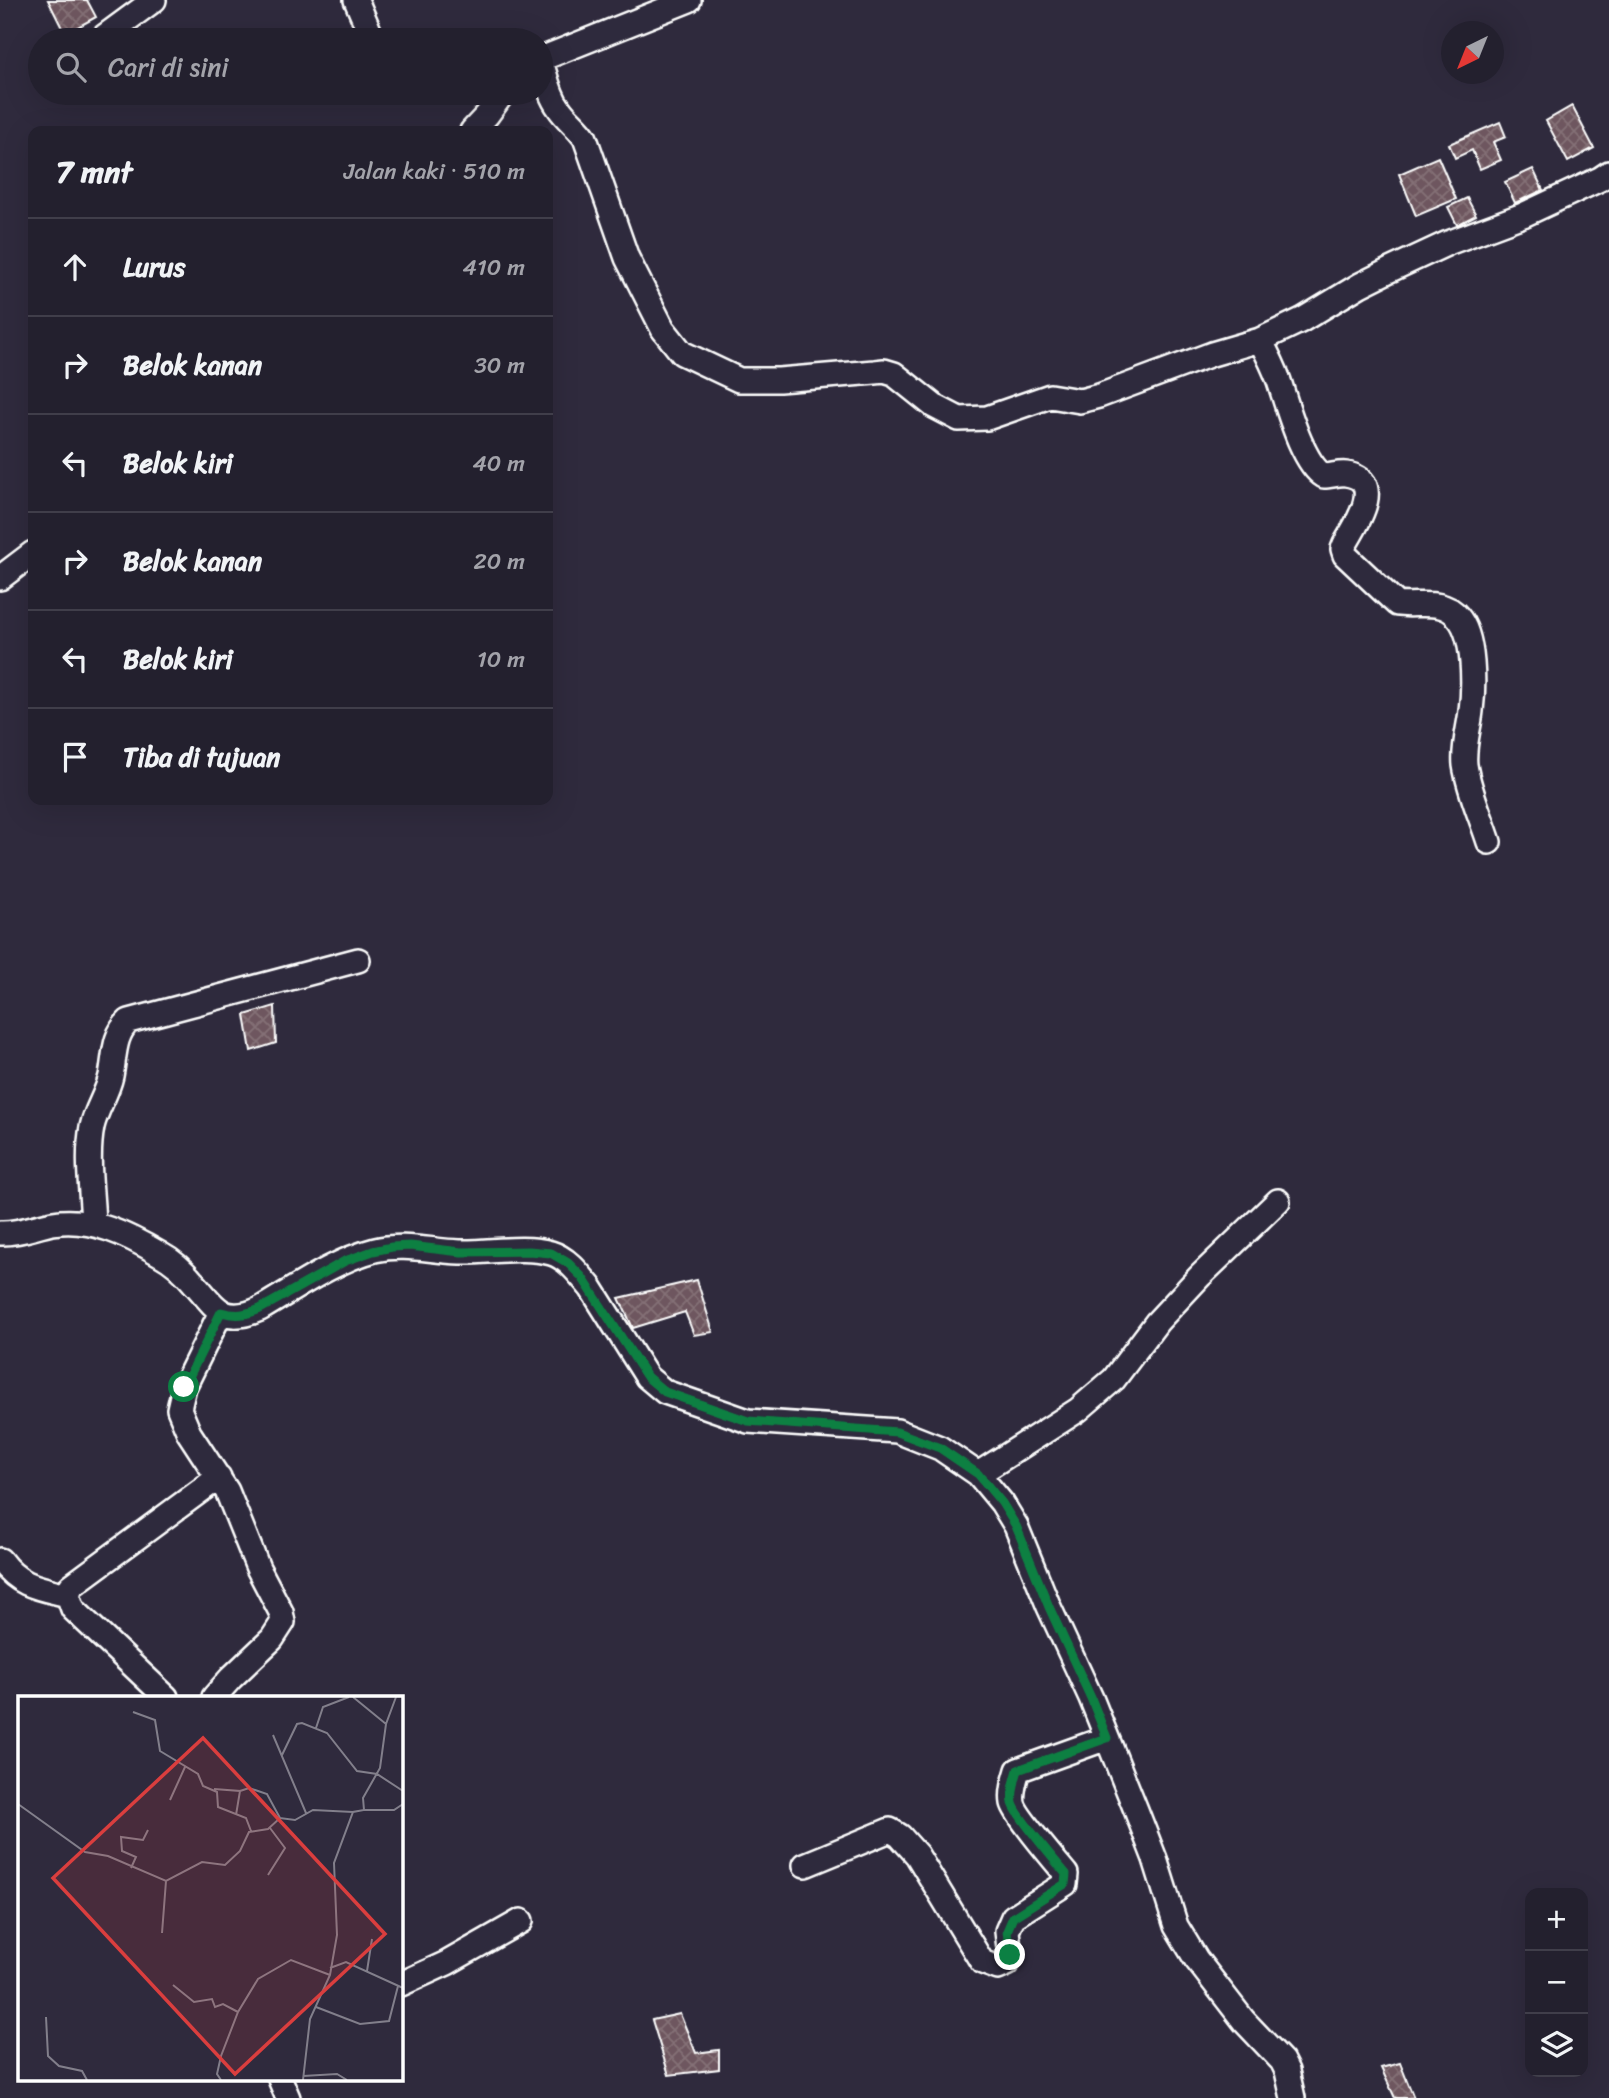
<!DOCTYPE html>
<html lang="id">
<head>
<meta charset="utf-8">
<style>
  :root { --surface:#23202e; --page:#2b2836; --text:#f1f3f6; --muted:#a3a3aa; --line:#403e4a }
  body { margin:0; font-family:Sriracha,sans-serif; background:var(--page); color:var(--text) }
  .controls { position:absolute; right:21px; bottom:21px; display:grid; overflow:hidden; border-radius:14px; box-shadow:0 7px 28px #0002 }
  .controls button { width:63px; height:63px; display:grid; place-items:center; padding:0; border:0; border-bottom:2px solid var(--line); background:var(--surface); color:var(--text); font:35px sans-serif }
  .compass { position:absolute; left:1441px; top:21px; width:63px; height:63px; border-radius:50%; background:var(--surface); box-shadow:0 7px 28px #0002; rotate:223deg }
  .stop { position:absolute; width:21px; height:21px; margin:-16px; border:5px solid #0b8043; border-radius:50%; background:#fff }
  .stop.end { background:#0b8043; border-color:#fff; box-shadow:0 2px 7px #0008 }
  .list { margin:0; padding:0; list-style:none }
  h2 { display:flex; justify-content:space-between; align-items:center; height:91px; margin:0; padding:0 28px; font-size:30px }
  h2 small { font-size:23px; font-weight:400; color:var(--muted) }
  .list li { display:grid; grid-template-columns:46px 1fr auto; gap:21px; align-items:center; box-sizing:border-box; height:98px; padding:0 28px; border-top:2px solid var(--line) }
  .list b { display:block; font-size:26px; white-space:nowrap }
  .list em { font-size:23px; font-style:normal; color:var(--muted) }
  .icon { flex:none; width:38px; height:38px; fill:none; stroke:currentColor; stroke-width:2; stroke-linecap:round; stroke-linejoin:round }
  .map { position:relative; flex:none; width:1609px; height:2098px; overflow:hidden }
  .search { position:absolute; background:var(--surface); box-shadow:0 7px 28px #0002; left:28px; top:28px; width:525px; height:77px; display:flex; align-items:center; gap:18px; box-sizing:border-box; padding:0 24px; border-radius:38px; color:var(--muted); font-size:26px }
  .panel { position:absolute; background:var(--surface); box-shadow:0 7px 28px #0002; left:28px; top:126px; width:525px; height:679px; border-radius:14px }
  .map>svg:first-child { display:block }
  .building { fill:url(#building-cross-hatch); stroke:#fff; stroke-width:2 }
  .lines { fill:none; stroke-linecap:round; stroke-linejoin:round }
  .minor-casing { stroke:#fff; stroke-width:28 }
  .minor { stroke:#2f2a3d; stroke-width:23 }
  .route { stroke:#0b8043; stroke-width:9 }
  .inset-road { fill:none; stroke:#827f8b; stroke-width:2 }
  .view { fill:#da3e3e; fill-opacity:0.15; stroke:#da3e3e; stroke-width:3.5 }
  .inset-edge { fill:none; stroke:#fff; stroke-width:3.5 }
</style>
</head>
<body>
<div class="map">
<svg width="1609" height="2098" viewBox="0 0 1609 2098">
  <defs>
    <pattern id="building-cross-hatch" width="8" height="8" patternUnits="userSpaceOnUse" patternTransform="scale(1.75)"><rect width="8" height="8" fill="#6e575e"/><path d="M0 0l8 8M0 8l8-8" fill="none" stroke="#847076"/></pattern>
  </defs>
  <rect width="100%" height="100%" fill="#2f2a3d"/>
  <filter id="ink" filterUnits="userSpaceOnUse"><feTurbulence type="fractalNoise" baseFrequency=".0143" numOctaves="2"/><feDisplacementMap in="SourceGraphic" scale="14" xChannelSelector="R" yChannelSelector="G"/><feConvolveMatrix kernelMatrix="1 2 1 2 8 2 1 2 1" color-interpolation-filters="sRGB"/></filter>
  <g filter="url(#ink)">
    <!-- building -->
    <path class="building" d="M48,0H87L96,17L65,34Z
      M1572,106L1594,148L1568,162L1546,121Z
      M1500,122L1506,137L1493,142L1501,160L1480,169L1472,150L1455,158L1449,144Z
      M1438,157L1456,199L1416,216L1399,174Z
      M1533,169L1543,190L1515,203L1505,182Z
      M1467,198L1476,215L1457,225L1448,207Z
      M275,1006L276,1043L251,1051L245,1015Z
      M697,1280L713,1332L694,1335L685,1312L633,1328L619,1298Z
      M680,2014L696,2053L719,2050V2069L669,2075L652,2020Z
      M1400,2063L1414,2098H1395L1381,2068Z"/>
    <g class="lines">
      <!-- minor casing -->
      <g class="minor-casing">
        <path id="minor" d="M356,0L373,40
          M105,36L154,0
          M541,59L689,0
          M541,61C546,77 549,95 559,108C566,119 578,127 585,138L627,258L663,329L682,353L739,380H779L875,372L884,371L894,374L934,406L959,419L987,418L1050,396L1080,401L1099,396L1212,354L1260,340L1302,320L1360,285L1390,270L1448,243L1523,215L1600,179L1609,173
          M472,131L487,115L503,93
          M1260,340C1267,353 1274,367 1279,381C1287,405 1302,463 1324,476C1331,476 1339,473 1346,474C1387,480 1355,527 1345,544L1343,549L1345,555L1397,604C1417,607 1443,598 1458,617C1475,636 1474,687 1471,711C1469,729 1463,747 1465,765C1469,791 1481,817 1489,842
          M0,578L33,553
          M93,1224C92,1193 86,1158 92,1127C96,1109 107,1094 111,1076C115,1057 113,1035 129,1021L358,960
          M0,1233C18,1234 36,1226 53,1223C92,1217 128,1235 160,1254C173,1261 184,1271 193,1282C202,1291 212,1307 224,1313C236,1318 249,1314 260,1309C296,1288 333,1261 375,1250C404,1243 430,1251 460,1252C489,1253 522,1245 551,1253C568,1258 580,1275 591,1288L647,1377L665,1392L748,1421L897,1431L940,1448L978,1474L1002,1503L1016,1526L1049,1607L1091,1698L1136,1810L1155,1859L1176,1926L1196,1959L1244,2021L1282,2061L1287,2071L1293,2098
          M978,1474L1078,1410L1114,1379L1157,1322L1200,1276L1278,1201
          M0,1560C19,1586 38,1588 68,1595
          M166,1697L73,1609L68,1595L71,1586L219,1477
          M214,1697L231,1678L272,1639L283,1622L281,1612L258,1568L227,1491L189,1433L179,1409L184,1387L221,1312
          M805,1865L890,1830L900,1836L917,1855L982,1962L998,1968L1007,1964L1010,1956L1007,1931L1013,1917L1065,1884L1066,1874C1056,1862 1015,1814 1013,1803C1011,1792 1015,1780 1018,1770L1107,1738
          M401,1984L447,1963L521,1921
          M280,2079L288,2098"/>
      </g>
      <!-- minor -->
      <use href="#minor" class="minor"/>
    </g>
  </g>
  <g class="lines" filter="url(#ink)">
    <!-- route -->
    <path class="route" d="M184,1387L221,1312C236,1316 246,1315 260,1309L345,1261L373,1251L392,1247L410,1246L461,1252L529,1251L551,1253L568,1263L582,1277L647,1377L665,1392L748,1421L897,1432L940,1448L978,1474L1002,1503L1016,1526L1049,1607L1091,1698L1107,1738L1018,1770C1015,1780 1011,1792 1013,1803C1015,1814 1056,1862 1066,1874L1065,1884L1013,1917L1007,1931L1010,1955"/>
  </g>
  <!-- overview -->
  <g transform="translate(18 1696)">
    <rect width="385" height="385" fill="#2f2a3d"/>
    <path class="inset-road" d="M335,1L368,28M115,16L137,24L142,55L180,78L185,90L199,96L200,111L228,122L233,135M298,32L305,11L331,1M255,39L288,117M264,59L279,28L284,27L309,37L339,75L359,78L385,95M196,93L222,95L218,119M222,95L231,92L249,98L262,122M152,104L167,71M0,108L67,156L90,160L148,185L184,166L207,169L222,155L231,136L250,133L262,122L277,124L295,114L335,116M346,114H376L385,108M113,172L118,161L104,155L103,141L125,144L130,134M250,179L267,152L252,132M144,237L148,185M312,272L328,266L385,292M349,275L354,243M155,289L176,306L194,303L197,311L205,308L220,316M298,311L342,328L371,325L380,290M28,321L30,360L41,370L64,375L69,384M285,380L319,378L329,384M203,384L199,378L203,360L220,316L240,283L273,264L312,279M285,384L292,323L312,279L319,239L316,167L335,116L346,114L345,102L362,72L368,28L378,1"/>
    <path class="view" d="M185,42L367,238L217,378L35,182Z"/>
    <rect width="385" height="385" class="inset-edge"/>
  </g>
</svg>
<div class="controls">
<button>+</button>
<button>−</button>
<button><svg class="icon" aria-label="layers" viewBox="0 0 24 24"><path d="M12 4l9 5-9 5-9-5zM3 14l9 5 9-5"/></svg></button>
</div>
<svg class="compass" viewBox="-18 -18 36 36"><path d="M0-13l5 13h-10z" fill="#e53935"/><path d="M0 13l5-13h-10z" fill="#a3a3aa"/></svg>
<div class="stop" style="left:184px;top:1387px"></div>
<div class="stop end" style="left:1010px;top:1955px"></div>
<div class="search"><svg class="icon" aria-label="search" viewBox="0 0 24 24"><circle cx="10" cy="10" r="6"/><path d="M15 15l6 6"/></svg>Cari di sini</div>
<section class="panel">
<h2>7 mnt<small>Jalan kaki · 510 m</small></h2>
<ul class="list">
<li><svg class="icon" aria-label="ahead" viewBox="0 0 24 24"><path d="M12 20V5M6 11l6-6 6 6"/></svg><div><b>Lurus</b></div><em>410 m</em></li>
<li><svg class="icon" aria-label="right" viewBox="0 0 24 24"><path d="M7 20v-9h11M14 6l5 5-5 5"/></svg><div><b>Belok kanan</b></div><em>30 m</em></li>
<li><svg class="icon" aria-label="left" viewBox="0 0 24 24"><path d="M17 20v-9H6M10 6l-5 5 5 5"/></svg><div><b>Belok kiri</b></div><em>40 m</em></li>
<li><svg class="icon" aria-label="right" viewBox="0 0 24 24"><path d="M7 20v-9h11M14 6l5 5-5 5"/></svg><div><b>Belok kanan</b></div><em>20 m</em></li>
<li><svg class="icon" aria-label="left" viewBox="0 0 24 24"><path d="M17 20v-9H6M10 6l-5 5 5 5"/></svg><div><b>Belok kiri</b></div><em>10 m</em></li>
<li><svg class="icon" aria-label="arrive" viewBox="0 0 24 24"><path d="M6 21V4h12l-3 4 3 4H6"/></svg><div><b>Tiba di tujuan</b></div></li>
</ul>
</section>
</div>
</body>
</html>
